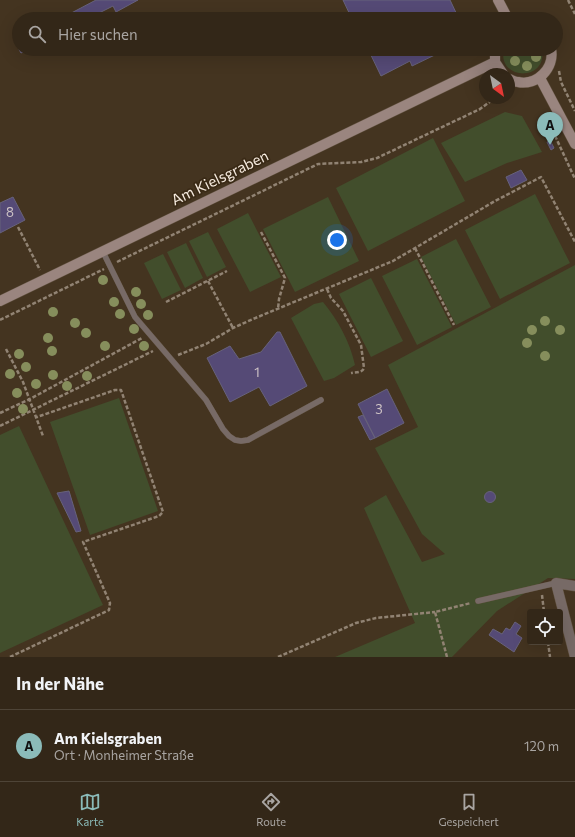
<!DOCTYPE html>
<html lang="de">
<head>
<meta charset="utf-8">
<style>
  :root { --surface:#332718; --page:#3e3325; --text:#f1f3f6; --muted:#a9a5a2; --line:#4e4437; --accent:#8bbbb9 }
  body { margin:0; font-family:Commissioner,sans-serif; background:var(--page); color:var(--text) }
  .controls { position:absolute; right:12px; bottom:12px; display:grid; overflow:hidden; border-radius:4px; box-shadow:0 4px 16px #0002 }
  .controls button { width:36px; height:36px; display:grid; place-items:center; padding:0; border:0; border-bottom:1px solid var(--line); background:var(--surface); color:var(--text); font:20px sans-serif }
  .compass { position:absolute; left:479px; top:68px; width:36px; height:36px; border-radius:50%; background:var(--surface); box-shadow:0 4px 16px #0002; rotate:147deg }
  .you { position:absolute; left:337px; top:240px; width:14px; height:14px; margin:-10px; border:3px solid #fff; border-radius:50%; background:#1a73e8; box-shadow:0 0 0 6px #1a73e833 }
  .badge { display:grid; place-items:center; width:26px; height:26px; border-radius:50%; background:var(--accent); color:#111; font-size:13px; font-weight:700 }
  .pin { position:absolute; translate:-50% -33px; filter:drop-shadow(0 1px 2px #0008) }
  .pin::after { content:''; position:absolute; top:21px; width:14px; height:12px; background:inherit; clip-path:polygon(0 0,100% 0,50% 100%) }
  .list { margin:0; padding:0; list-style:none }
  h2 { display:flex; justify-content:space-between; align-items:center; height:52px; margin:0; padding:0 16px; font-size:17px }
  h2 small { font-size:13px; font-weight:400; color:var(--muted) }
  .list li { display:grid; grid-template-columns:26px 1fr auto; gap:12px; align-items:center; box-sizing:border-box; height:72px; padding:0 16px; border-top:1px solid var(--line) }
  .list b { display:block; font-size:15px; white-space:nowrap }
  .list p { margin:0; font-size:13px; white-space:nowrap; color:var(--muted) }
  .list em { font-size:13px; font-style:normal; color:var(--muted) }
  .icon { flex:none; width:22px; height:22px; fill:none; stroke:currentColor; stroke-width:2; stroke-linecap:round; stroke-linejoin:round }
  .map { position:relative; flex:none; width:575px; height:657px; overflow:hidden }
  .search { position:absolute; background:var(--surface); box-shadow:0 4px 16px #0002; left:12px; right:12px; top:12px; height:44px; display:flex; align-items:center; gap:10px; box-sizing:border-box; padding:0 14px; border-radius:22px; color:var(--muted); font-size:15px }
  .sheet { height:124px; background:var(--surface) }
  nav { display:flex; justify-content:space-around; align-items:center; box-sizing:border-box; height:56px; border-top:1px solid var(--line); background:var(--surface); font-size:11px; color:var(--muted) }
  nav a { display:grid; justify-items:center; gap:2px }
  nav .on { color:var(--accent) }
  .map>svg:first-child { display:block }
  .green { fill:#424e2c }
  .building { fill:#554a76; stroke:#67627b }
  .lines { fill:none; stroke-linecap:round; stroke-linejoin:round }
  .lane-casing { stroke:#60513f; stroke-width:6 }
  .street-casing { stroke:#60513f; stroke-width:11 }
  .secondary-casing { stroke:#60513f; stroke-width:11 }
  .path { stroke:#918373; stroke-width:2.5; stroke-dasharray:4 2; stroke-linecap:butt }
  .lane { stroke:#776a66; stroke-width:5.5 }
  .street { stroke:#776a66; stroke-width:10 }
  .secondary { stroke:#9a857f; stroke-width:10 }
  .tree { fill:#868e5c }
  .labels { text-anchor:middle; stroke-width:3.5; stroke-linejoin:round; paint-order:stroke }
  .number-label { font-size:13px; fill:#cec3c5 }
  .street-label { font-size:15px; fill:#f6ebdf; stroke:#3a2a16 }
</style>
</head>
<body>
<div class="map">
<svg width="575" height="657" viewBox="0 0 575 657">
  <rect width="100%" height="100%" fill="#443420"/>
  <!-- green -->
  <path class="green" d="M504,49H542C548,83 496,80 504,49Z
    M505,112L522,116L542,152L507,163L465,182L441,143Z
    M433,138L465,201L368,251L336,188Z
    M535,194L570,263L500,299L465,230Z
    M328,197L359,261L295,292L263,229Z
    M248,213L281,277L250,292L217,229Z
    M208,232L226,267L207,277L189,241Z
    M456,239L491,307L456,325L421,257Z
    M186,243L203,278L185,288L167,252Z
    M163,254L181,290L162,299L144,263Z
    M417,259L452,327L417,345L382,276Z
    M575,265V579L548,578L497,611L452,657H335L415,623L364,508L386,495L422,562L445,554L422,534L375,448L418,427L388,365Z
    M371,278L403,341L371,357L339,294Z
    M323,302C338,320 350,342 355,365L334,378L324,381L291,318L314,304Z
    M119,398L158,511L90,535L50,422Z
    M19,426L103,605L0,653V435Z"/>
  <!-- building -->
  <path class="building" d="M96,0H138L116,12L113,6L87,19H60Z
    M343,0H450L459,19H352Z
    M19,40V49H29L21,53L15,42Z
    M368,49H440L441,52L412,66L410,61L381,76Z
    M550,140L554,148L551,150L547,142Z
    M521,170L527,180L511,188L506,177Z
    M13,197L25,220L0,233V203Z
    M277,332H280L307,386L270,406L259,387L230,402L207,358L230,346L239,359L261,352Z
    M387,389L404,423L375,438L358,404Z
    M363,415L375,438L370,440L358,417Z
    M69,491L81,531L76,532L57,493Z
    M484.5 497a5.5 5.5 0 1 1 11 0a5.5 5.5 0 1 1-11 0Z
    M515,622L521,626L516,634L522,638L514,652L489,635L493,629L502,634L506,628L510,630Z"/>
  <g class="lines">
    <!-- lane casing -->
    <g class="lane-casing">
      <path id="lane" d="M103,252L135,317L206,400L223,429L229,436L235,440L241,441L248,440L321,400
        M478,601L556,583"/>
    </g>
    <!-- street casing -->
    <g class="street-casing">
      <path id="street" d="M575,657L556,583L575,586"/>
    </g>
    <!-- secondary casing -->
    <g class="secondary-casing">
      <path id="secondary" d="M498,0L508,19
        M495,49V62L503,74
        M540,78L575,144
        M509,79C512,80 515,82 518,82C537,86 555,68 551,49
        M0,301L495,62"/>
    </g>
    <!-- path -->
    <path class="path" d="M568,0L575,14
      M556,32L561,42
      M559,71L561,82L575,111
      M545,114L575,179
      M18,227L40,270
      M261,232L285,278L279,299L278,309
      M415,248L454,325
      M117,262L318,164L361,162L377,158L480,109L495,98
      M208,281L233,328
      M327,289L331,298L343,311L361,345L364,368C362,373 356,372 351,373
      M166,302L227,271
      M0,320L104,269
      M6,349L23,382L43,436
      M178,355L206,344L233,328L253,319L393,261L495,201L541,177L575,242
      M0,413L30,399L142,338
      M0,426L153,351
      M542,595L544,612
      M548,642L550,657
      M10,657L109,610L110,603L83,542L159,516L163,512L121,390H115L37,417
      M278,657L356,623L376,618L435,612
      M447,657L435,612L471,603"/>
    <!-- lane -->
    <use href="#lane" class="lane"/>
    <!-- street -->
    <use href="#street" class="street"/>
    <!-- secondary -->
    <use href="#secondary" class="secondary"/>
  </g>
  <!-- trees -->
  <g class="tree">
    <circle cx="536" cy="57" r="5"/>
    <circle cx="515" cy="61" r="5"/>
    <circle cx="527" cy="66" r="5"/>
    <circle cx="103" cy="280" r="5"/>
    <circle cx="136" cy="292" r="5"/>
    <circle cx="114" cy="302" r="5"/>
    <circle cx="141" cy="304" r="5"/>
    <circle cx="53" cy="312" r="5"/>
    <circle cx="120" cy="314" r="5"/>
    <circle cx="148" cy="315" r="5"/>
    <circle cx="545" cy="321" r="5"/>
    <circle cx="75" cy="323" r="5"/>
    <circle cx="134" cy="329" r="5"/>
    <circle cx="532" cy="330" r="5"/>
    <circle cx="560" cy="330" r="5"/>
    <circle cx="86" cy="333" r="5"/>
    <circle cx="48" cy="338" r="5"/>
    <circle cx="527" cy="343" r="5"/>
    <circle cx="105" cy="346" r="5"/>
    <circle cx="144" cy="346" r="5"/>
    <circle cx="52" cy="351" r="5"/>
    <circle cx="19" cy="354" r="5"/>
    <circle cx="545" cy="356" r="5"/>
    <circle cx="26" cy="367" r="5"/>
    <circle cx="10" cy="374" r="5"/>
    <circle cx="53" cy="375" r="5"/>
    <circle cx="87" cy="376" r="5"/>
    <circle cx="36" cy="384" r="5"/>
    <circle cx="67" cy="386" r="5"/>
    <circle cx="17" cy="393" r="5"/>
    <circle cx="23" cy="409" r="5"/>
  </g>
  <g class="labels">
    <!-- number labels -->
    <g class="number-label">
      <text x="10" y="217">8</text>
      <text x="257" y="377">1</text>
      <text x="379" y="414">3</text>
    </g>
    <!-- street labels -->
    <g class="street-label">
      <text transform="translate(220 178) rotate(-26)" y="5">Am Kielsgraben</text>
    </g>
  </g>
</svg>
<div class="controls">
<button><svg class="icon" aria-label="locate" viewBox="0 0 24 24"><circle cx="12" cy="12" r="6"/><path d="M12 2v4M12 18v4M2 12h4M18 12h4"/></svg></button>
</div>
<svg class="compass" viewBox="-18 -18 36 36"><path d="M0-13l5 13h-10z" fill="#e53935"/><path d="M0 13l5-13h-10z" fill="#a9a5a2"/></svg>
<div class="you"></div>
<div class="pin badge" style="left:550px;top:145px">A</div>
<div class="search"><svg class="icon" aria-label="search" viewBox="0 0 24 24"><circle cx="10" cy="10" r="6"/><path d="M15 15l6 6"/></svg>Hier suchen</div>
</div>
<section class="sheet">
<h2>In der Nähe<small></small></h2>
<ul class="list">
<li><span class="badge">A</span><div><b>Am Kielsgraben</b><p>Ort · Monheimer Straße</p></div><em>120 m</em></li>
</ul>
</section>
<nav>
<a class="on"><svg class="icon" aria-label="map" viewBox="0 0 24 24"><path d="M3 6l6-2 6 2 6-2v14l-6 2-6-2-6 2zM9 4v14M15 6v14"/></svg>Karte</a>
<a><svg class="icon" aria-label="directions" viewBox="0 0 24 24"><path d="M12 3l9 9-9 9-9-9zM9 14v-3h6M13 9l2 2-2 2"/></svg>Route</a>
<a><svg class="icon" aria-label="saved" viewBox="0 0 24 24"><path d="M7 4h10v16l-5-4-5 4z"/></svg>Gespeichert</a>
</nav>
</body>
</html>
